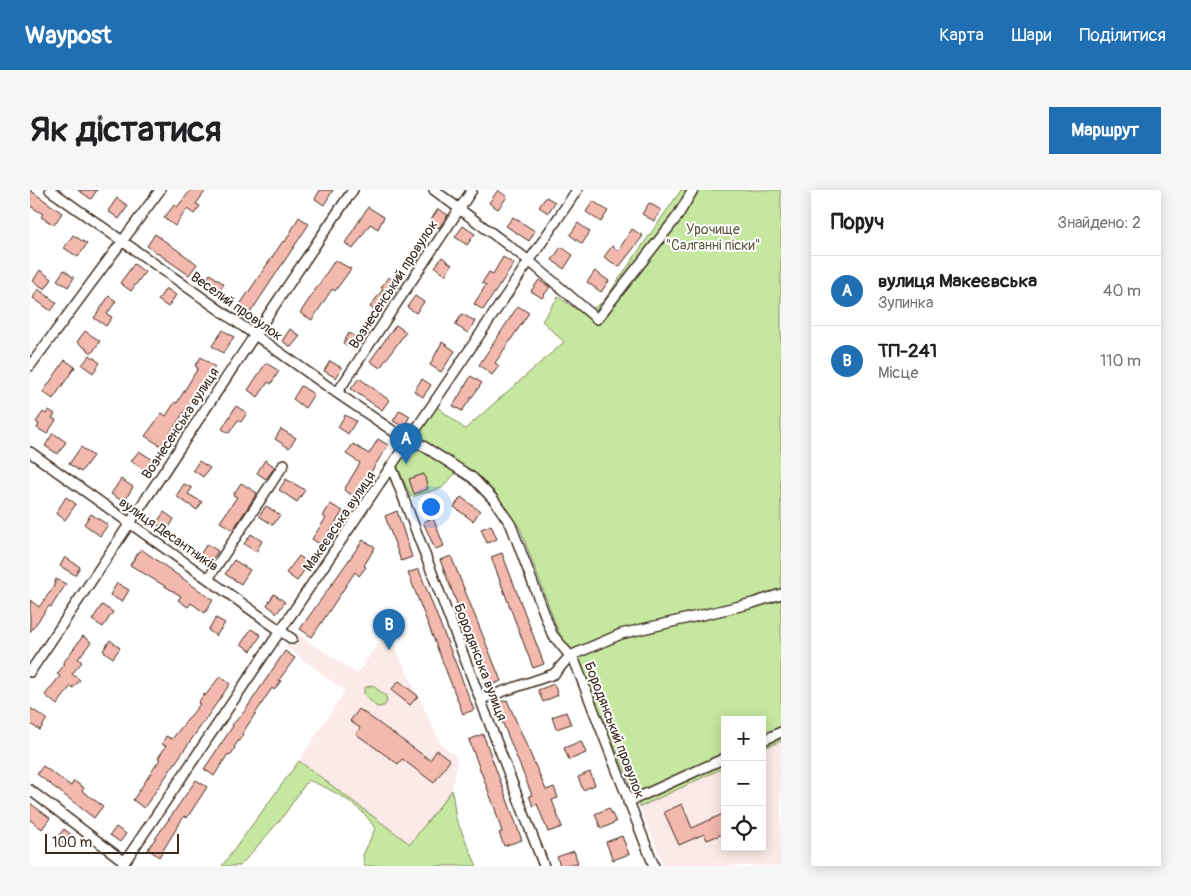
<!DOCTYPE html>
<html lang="uk">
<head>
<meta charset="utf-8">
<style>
  :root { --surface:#fff; --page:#f6f6f6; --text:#202124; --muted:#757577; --line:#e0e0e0; --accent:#1f6fb2 }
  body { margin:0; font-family:Pangolin,sans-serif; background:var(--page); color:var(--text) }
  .controls { position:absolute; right:15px; bottom:15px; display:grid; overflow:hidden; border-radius:0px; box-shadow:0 2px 12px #0003 }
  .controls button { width:45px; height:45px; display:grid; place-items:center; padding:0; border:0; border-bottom:1px solid var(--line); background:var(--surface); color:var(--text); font:25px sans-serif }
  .scale { position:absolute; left:15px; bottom:12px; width:134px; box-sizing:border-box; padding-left:5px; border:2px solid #3b2a1e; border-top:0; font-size:14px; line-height:18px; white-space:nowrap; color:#3b2a1e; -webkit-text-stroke:4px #fff; paint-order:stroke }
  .you { position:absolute; left:400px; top:316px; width:18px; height:18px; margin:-12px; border:4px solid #fff; border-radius:50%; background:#1a73e8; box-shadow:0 0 0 8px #1a73e833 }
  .badge { display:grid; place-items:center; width:32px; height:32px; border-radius:50%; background:var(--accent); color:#fff; font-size:16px; font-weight:700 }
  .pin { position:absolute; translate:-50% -41px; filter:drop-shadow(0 1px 2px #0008) }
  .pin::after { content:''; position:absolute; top:26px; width:18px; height:15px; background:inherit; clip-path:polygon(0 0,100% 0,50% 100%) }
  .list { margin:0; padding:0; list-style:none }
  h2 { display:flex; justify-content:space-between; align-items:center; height:65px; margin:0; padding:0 20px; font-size:21px }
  h2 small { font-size:16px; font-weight:400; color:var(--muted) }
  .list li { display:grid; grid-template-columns:32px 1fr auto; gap:15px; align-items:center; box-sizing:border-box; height:70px; padding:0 20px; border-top:1px solid var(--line) }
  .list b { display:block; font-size:19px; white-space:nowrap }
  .list p { margin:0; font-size:16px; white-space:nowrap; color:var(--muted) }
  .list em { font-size:16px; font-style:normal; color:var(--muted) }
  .icon { flex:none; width:28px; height:28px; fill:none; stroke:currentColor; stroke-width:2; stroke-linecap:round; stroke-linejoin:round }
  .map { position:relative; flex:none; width:751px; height:676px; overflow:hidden; border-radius:0px }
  header { display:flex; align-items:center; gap:30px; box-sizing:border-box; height:70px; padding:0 25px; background:var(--accent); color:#fff }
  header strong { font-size:24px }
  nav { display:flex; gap:28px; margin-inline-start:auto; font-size:18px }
  .intro { display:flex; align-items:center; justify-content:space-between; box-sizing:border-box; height:120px; padding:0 30px }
  h1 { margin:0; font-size:35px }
  .button { padding:12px 22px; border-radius:0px; background:var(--accent); color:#fff; font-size:18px; font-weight:700 }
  main { display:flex; gap:30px; padding:0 30px }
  aside { flex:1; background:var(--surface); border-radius:0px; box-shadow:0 2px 12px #0003 }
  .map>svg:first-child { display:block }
  .built { fill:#fbeae7 }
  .green { fill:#c5e79f; stroke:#80885e }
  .building { fill:#f3b8ae; stroke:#3b2a1e }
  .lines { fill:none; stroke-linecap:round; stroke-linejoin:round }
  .minor-casing { stroke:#3b2a1e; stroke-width:12 }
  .minor { stroke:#fff; stroke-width:9 }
  .labels { text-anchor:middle; stroke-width:4; stroke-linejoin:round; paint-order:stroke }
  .park-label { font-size:14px; fill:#5e593e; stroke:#fff }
  .street-label { font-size:14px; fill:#3b2a1e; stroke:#fff }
</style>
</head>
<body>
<header>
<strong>Waypost</strong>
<nav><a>Карта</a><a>Шари</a><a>Поділитися</a></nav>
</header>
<div class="intro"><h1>Як дістатися</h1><a class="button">Маршрут</a></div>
<main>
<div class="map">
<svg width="751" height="676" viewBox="0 0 751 676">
  <rect width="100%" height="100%" fill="#fff"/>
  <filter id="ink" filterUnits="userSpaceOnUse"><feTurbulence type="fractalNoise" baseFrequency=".02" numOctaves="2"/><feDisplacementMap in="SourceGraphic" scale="10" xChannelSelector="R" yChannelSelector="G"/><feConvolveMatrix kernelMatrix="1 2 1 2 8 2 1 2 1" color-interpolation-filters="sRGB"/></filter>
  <g filter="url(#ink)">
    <!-- built -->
    <path class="built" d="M357,441L411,554L425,566L427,575L422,600L380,654L269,571L315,501L256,457L266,443L327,484Z
      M751,551V676H634L610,617L695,577V657H732V559Z"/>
    <!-- green -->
    <path class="green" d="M651,0H751V551L732,559V530H695V577L610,617L548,470L531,449L490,338L449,286L433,275L412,298L381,307L366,274L405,215L435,239L534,152L512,131L528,107L554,124L573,112Z
      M342,495L356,506L357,512L354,516L347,517L334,505V498Z
      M269,571L380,654L422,600L426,629L447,676H334L333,665L345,639C334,616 301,599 278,590L252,628L210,676H192Z"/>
    <!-- building -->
    <path class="building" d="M0,0L32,23L24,35L11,27L13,24L0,16Z
      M48,0H67L61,9Z
      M161,0H176L166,14L170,16L164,24L157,19L145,36L134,28L144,15L147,17Z
      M290,0H303L294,15L285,9Z
      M468,0L477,7L468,19L459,13Z
      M516,7L525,12L518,23L509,17Z
      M87,8L98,16L89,29L78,21Z
      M563,11L578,21L571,32L556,22Z
      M619,13L631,20L624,31L612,24Z
      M338,17L354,27L348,39L340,34L323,59L315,53Z
      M408,19L418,25L409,38L400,31Z
      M269,27L279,34L218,126L207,119L253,51L255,52Z
      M483,27L505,41L499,51L476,36Z
      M548,33L560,42L552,54L540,45Z
      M433,36L445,44L437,55L425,47Z
      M602,39L613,46L589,77L574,67L582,56L588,61Z
      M125,44L167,74L159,85L117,56Z
      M43,45L57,54L48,67L34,58Z
      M531,57L543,65L534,79L522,70Z
      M412,67L422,75L415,85L405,77Z
      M473,67L484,74L453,120L444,114L456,95L452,93L459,82L463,84Z
      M305,70L321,79L305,101L302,99L282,130L270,123Z
      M104,74L115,82L101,101L90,93Z
      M10,80L22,89L15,99L3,91Z
      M34,80L44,88L38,97L27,90Z
      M565,81L579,91L571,102L557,92Z
      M180,84L194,94L187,104L173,94Z
      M358,87L370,94L350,124L340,117L353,99L351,98Z
      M509,90L520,97L512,108L501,101Z
      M136,98L146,105L138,117L128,110Z
      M8,99L27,113L21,121L3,108Z
      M79,106L86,111L77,124L82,127L76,136L64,128Z
      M385,106L394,112L386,123L377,117Z
      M488,116L499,123L465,173L469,176L462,185L449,175Z
      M432,124L445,131L438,143L425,135Z
      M366,135L376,142L350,178L340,171Z
      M260,139L270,146L261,157L252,151Z
      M193,140L204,147L193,163L182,156Z
      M55,141L70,151L62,163L47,152Z
      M319,143L330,149L324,159L313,153Z
      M412,152L425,161L411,182L400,175Z
      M60,165L70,173L63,183L52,175Z
      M171,167L185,177L131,256L115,246L132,223L136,226L145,212L147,213L168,178L165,176Z
      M35,170L45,177L23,209L13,202Z
      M300,171L312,178L306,188L294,181Z
      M236,173L249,181L241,194L238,192L228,207L218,200Z
      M441,186L452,193L432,221L423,216Z
      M329,188L359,210L352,220L321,199Z
      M392,189L401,195L393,207L384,201Z
      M271,196L284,204L275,218L263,209Z
      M206,216L217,223L211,232L208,230L199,243L192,239Z
      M19,220L25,224L22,228L26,230L17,244L7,238L9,234L6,232L13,222L16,224Z
      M370,220L380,226L374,237L363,231Z
      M315,225L326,231L318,244L308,237Z
      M251,239L266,248L259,258L245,249Z
      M23,243L36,252L28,264L15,256Z
      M348,249L358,255L325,307L314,300L330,273L316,264L323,254L339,264Z
      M51,257L63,266L51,282L39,274Z
      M109,261L123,270L116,281L101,271Z
      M235,270L245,277L236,289L227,283Z
      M169,271L180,278L173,287L163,280Z
      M394,284L398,299L384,304L379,289Z
      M91,289L103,297L94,312L81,304Z
      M256,289L275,300L267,312L249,300Z
      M211,293L227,303L203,340L190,332L207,307L203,305Z
      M154,294L162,298L158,304L172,312L167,320L146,306Z
      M36,307L46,314L35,330L26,323Z
      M431,307L450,321L443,331L424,317Z
      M300,314L313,321L291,355L282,349L296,328L293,326Z
      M236,316L250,325L243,335L229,326Z
      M367,321L382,367L371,371L355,326Z
      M134,322L144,329L137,341L126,334Z
      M61,324L78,335L70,346L54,334Z
      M403,328L414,356L405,359L393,332Z
      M461,335L467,349L457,353L451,339Z
      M221,344L232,351L226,362L214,354Z
      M333,350L345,357L334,376L336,377L329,386L325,382L282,447L270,439Z
      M177,354L188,361L180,373L169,366Z
      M111,359L183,410L175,423L161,413L158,417L148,410L151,406L100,375Z
      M472,363L514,474L503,478L461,367Z
      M269,366L279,373L267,391L256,383Z
      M421,366L471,491L459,496L410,370Z
      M35,367L50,377L45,385L30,376Z
      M204,370L220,380L211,394L195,384Z
      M386,380H389L444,520L433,524L378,383Z
      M26,389L36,394L21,417L19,416L0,442V410L9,417L23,398Z
      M87,393L99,400L92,412L80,405Z
      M244,404L255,412L247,423L237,415Z
      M72,415L83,422L73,437L62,430Z
      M186,428L195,433L186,446L178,440Z
      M221,439L231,445L221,461L211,454Z
      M53,446L61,452L48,469L52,472L42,484L50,490L43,498L41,496L27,515L15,505L30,486L27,484L35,474L33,473Z
      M80,450L90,458L83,468L73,461Z
      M255,461L265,468L249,490L251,491L244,500L242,498L212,544L213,545L204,557L205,558L200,566L198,564L184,586L174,579L203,536L202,535L214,522Z
      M190,486L200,494L114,618L103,610L130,569L128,568L136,556L132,554L136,546L142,549L170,514L168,513L174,504L175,506Z
      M369,491L388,506L380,515L361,500Z
      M524,494L528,505L513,512L508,500Z
      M477,510L516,600L524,597L528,608L522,610L532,637L518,642L507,614L503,616L499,606L502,605L465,514Z
      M0,518L17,529L10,540L0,534Z
      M329,519L400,570L407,560L420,570L404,593L372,569L368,574L326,544L330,538L320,531Z
      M536,522L541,534L526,539L522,527Z
      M453,544L492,650L474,656L469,643L472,642L465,619L439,550Z
      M551,551L556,563L539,570L534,558Z
      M13,576L41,596L44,591L54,598L52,601L73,616L64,628L7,584Z
      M560,582L565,595L553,600L548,587Z
      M166,590L177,597L157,628L154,626L129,667L118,659Z
      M0,613L20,628L12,639L0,630Z
      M652,614L662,638L695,623V643L677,650L674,644L649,655L634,622Z
      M579,618L586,632L571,639L565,624Z
      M86,637L96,644L90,652L80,645Z
      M34,639L43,646L35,656L26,649Z
      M592,646L599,664L583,670L576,652Z
      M544,661L548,673L530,676L527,667Z"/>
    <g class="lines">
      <!-- minor casing -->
      <g class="minor-casing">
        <path id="minor" d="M20,0L307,203L366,243L381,248L443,288L464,310L481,335L522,444L545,472L624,676
          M404,0L498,70L567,129L647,27L663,0
          M0,176L130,0
          M307,203L442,0
          M0,262L262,449
          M362,278L514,676
          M178,389L254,274
          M0,482C109,322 213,159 323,0
          M451,509L524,484L540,466L591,444L723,413L751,404
          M732,551L751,542
          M0,600L95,672
          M598,612L695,568
          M92,676L547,0"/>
      </g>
      <!-- minor -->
      <use href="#minor" class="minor"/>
    </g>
  </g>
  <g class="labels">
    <!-- park labels -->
    <g class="park-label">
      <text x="683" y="44">Урочище<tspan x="683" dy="16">"Салганні піски"</tspan></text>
    </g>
    <!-- street labels -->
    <g class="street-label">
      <text transform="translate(363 94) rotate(-57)" y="5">Вознесенський провулок</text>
      <text transform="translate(207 116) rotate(35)" y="5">Веселий провулок</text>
      <text transform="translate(150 233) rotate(-57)" y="5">Вознесенська вулиця</text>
      <text transform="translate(309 331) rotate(-56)" y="5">Макеєвська вулиця</text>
      <text transform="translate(139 344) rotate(35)" y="5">вулиця Десантників</text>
      <text transform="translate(451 472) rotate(69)" y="5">Бородянська вулиця</text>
      <text transform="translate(585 540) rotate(69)" y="5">Бородянський провулок</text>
    </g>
  </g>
</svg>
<div class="controls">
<button>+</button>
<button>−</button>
<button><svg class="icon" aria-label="locate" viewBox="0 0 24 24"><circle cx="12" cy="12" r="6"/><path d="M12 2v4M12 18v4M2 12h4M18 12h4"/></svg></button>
</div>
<div class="scale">100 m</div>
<div class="you"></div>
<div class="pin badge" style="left:376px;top:274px">A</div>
<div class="pin badge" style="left:359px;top:460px">B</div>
</div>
<aside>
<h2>Поруч<small>Знайдено: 2</small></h2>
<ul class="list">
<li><span class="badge">A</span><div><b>вулиця Макеєвська</b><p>Зупинка</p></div><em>40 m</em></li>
<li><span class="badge">B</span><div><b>ТП-241</b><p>Місце</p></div><em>110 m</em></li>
</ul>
</aside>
</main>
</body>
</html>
